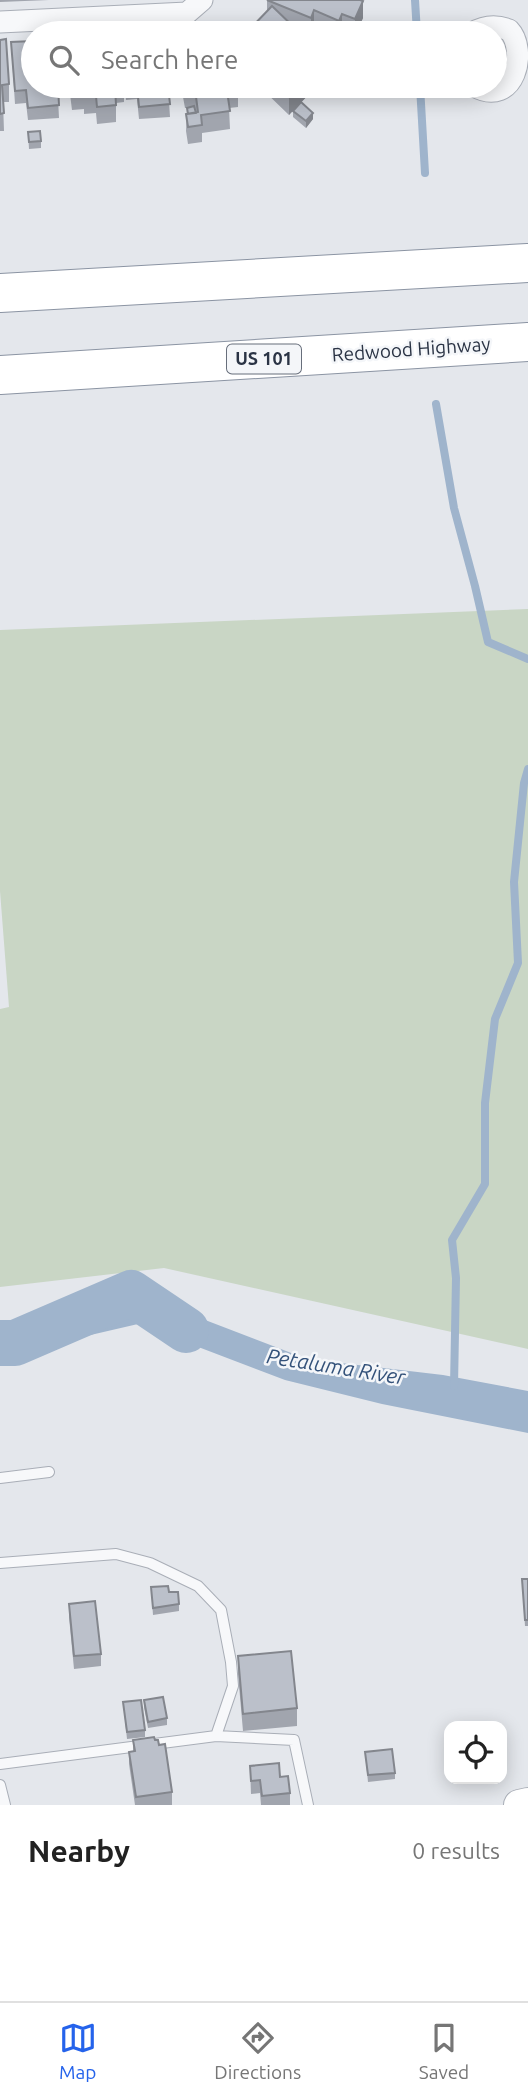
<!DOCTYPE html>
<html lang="en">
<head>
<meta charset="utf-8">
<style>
  :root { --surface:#fff; --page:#f6f6f6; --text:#222; --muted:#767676; --line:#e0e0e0; --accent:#2563eb }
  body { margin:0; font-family:Ubuntu,sans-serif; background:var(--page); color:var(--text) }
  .controls { position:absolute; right:21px; bottom:21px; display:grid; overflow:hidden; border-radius:14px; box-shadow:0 4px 18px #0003 }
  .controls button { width:63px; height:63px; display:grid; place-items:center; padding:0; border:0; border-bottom:2px solid var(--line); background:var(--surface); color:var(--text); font:35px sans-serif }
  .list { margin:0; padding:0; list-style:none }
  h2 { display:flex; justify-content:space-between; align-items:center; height:91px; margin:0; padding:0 28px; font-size:30px }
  h2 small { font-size:23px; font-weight:400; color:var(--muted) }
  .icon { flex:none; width:38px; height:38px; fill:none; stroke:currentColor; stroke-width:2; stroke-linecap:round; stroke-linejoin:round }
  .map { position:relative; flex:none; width:528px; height:1805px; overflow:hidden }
  .search { position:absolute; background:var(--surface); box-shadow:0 4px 18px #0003; left:21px; right:21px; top:21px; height:77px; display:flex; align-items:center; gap:18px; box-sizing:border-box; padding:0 24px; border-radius:38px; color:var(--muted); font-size:26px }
  .sheet { height:196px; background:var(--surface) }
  nav { display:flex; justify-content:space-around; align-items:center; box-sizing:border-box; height:98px; border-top:2px solid var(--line); background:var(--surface); font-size:19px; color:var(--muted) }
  nav a { display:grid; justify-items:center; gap:4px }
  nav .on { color:var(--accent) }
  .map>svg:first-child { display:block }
  .green { fill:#c9d6c5 }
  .water { fill:#9fb4cc }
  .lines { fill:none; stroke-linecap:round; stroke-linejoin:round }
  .stream { stroke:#9fb4cc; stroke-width:8 }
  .river { stroke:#9fb4cc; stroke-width:46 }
  .lane-casing { stroke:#a9aeb7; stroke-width:12 }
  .street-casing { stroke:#a9aeb7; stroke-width:23 }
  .secondary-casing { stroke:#a9aeb7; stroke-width:32 }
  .highway-casing { stroke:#8b94a3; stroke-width:40 }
  .lane { stroke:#f7f8fa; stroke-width:10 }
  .street { stroke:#f7f8fa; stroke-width:21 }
  .secondary { stroke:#fff; stroke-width:30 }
  .highway { stroke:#fff; stroke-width:38 }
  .wall { fill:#a1a5ae }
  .shaded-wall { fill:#83868d }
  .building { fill:#bbc0ca; stroke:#83868d; stroke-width:2 }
  .labels { text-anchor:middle; stroke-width:5; stroke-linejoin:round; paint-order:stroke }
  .shield { fill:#f4f6f9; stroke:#676e7b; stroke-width:2 }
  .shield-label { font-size:18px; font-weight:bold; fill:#2b3445 }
  .street-label { font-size:19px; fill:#2b3445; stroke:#f4f6f9 }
  .water-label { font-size:21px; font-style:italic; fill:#34527a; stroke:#f4f6f9 }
</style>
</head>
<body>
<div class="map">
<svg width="528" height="1805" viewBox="0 0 528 1805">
  <rect width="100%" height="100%" fill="#e4e7ec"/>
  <!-- green -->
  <path class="green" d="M528,609V1349L164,1268L0,1287V1009L9,1007L0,891V630Z"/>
  <!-- water -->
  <path class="water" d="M140,1295L307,1359L443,1375L528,1391V1433L382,1404L285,1380L138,1324L0,1356V1334Z"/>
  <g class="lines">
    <!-- stream -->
    <path class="stream" d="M415,0L417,33
      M420,86L425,173
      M436,404L454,508L475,586L488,642L528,659
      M454,1386L456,1278L452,1240L485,1184V1103L495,1019L518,963L514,882L524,783L528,769"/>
    <!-- river -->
    <path class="river" d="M0,1343H15L131,1293L186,1330"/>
    <!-- lane casing -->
    <g class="lane-casing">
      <path id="lane" d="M0,1478L49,1472
        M0,1563L116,1554L150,1563L198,1586L221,1610L231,1662L233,1686L216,1736L294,1740L308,1805
        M0,1764L216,1736
        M0,1785L5,1805"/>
    </g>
    <!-- street casing -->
    <g class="street-casing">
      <path id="street" d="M0,22L187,13L202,0
        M472,33C484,26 495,24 509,30C528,50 515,109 474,86"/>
    </g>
    <!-- secondary casing -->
    <g class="secondary-casing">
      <path id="secondary" d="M519,1805L528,1803"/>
    </g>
    <!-- highway casing -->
    <g class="highway-casing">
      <path id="highway" d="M0,293L528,263
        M0,375L528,342"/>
    </g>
    <!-- lane -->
    <use href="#lane" class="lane"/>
    <!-- street -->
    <use href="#street" class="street"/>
    <!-- secondary -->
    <use href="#secondary" class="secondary"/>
    <!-- highway -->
    <use href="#highway" class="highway"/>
  </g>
  <!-- wall -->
  <path class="wall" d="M0,0H49L0,2Z
    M267,0H360L363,18L356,33H347L342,31L341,33H327L314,28L312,33H304L297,30L267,12Z
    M0,40L9,84V102H3L4,131H0Z
    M11,42L33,86H65V97L58,98L59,118L28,120L26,103L15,104Z
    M69,86H124V102L116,103V122L97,124L96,113L84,114V109L72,110Z
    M125,86H168L170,117L139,119L137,99L126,100Z
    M181,86H238V107L229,108L230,129L202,133V142L188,144L186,131L187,108H185Z
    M259,86H317L301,102L313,119L306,128L293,117V111L295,108L289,115Z
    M28,132L41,141V148L29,149Z
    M522,1579H528V1626H525Z
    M151,1587L179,1604V1611L153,1615Z
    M69,1604L101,1654V1666L74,1669L69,1617Z
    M238,1656L297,1708V1726L243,1731L238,1674Z
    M144,1700L167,1718V1725L148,1728L144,1707Z
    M123,1702L145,1730V1737L127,1739Z
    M133,1740H155L172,1792V1805H135L129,1764V1752L133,1751Z
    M365,1752L395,1773V1779L368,1782Z
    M250,1766L280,1777L290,1793V1805H261L260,1793L251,1794Z"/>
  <!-- shaded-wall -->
  <path class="shaded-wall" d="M363,1V18L356,33H355V19Z
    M314,10V28L312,33H311V18Z
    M342,14V31L341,33H339V21Z
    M300,86H317L289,115V97Z
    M313,113V119L306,128V121Z"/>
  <!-- building -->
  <path class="building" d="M267,0H360L363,1L355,19L342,14L339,21L314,10L311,18Z
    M272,6L300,33H246Z
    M6,39L9,84L2,85L4,113L0,114V40Z
    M33,41V86H58L59,105L28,108L26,90L15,91L11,42Z
    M71,86H115L116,105L97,107L96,96L84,97V92L72,93Z
    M126,86H168L170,104L139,107L137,86L126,87Z
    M184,86H238V90L227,91L230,111L201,115L202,125L188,127L186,114L198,112L195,89L185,91Z
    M277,86H300L289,97Z
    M301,102L313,113L306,121L293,111Z
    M194,106L196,113L188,114L187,108Z
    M40,131L41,141L29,142L28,132Z
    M522,1579H528V1620H525Z
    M168,1586L169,1592H178L179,1604L153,1608L151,1587Z
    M95,1601L101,1654L74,1656L69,1604Z
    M291,1651L297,1708L243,1714L238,1656Z
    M163,1697L167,1718L148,1722L144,1700Z
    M141,1700L145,1730L127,1732L123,1702Z
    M154,1737L155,1740H158L159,1745L165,1744L172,1792L136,1797L129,1752L135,1751L133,1740Z
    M392,1749L395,1773L368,1775L365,1752Z
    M279,1763L280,1777L288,1776L290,1793L262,1796L260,1780L251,1781L250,1766Z"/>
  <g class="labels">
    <!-- shield labels -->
    <rect class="shield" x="227" y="344.5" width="74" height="29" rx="5"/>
    <g class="shield-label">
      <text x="264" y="365">US 101</text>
    </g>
    <!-- street labels -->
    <g class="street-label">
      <text transform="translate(411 349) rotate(-4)" y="7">Redwood Highway</text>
    </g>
    <!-- water labels -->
    <g class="water-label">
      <text transform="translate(336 1367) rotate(9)" y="7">Petaluma River</text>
    </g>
  </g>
</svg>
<div class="controls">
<button><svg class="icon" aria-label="locate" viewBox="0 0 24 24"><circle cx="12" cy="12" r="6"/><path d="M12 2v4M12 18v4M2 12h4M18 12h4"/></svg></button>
</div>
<div class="search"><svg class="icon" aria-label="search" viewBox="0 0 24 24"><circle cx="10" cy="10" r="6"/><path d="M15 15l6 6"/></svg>Search here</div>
</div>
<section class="sheet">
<h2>Nearby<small>0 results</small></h2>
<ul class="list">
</ul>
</section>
<nav>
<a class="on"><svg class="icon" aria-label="map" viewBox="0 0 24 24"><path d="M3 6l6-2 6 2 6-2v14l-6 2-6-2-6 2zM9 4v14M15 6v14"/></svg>Map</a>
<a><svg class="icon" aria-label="directions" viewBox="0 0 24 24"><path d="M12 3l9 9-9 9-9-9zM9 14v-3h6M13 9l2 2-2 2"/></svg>Directions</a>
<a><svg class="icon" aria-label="saved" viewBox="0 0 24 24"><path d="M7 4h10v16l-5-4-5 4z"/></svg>Saved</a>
</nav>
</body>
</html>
